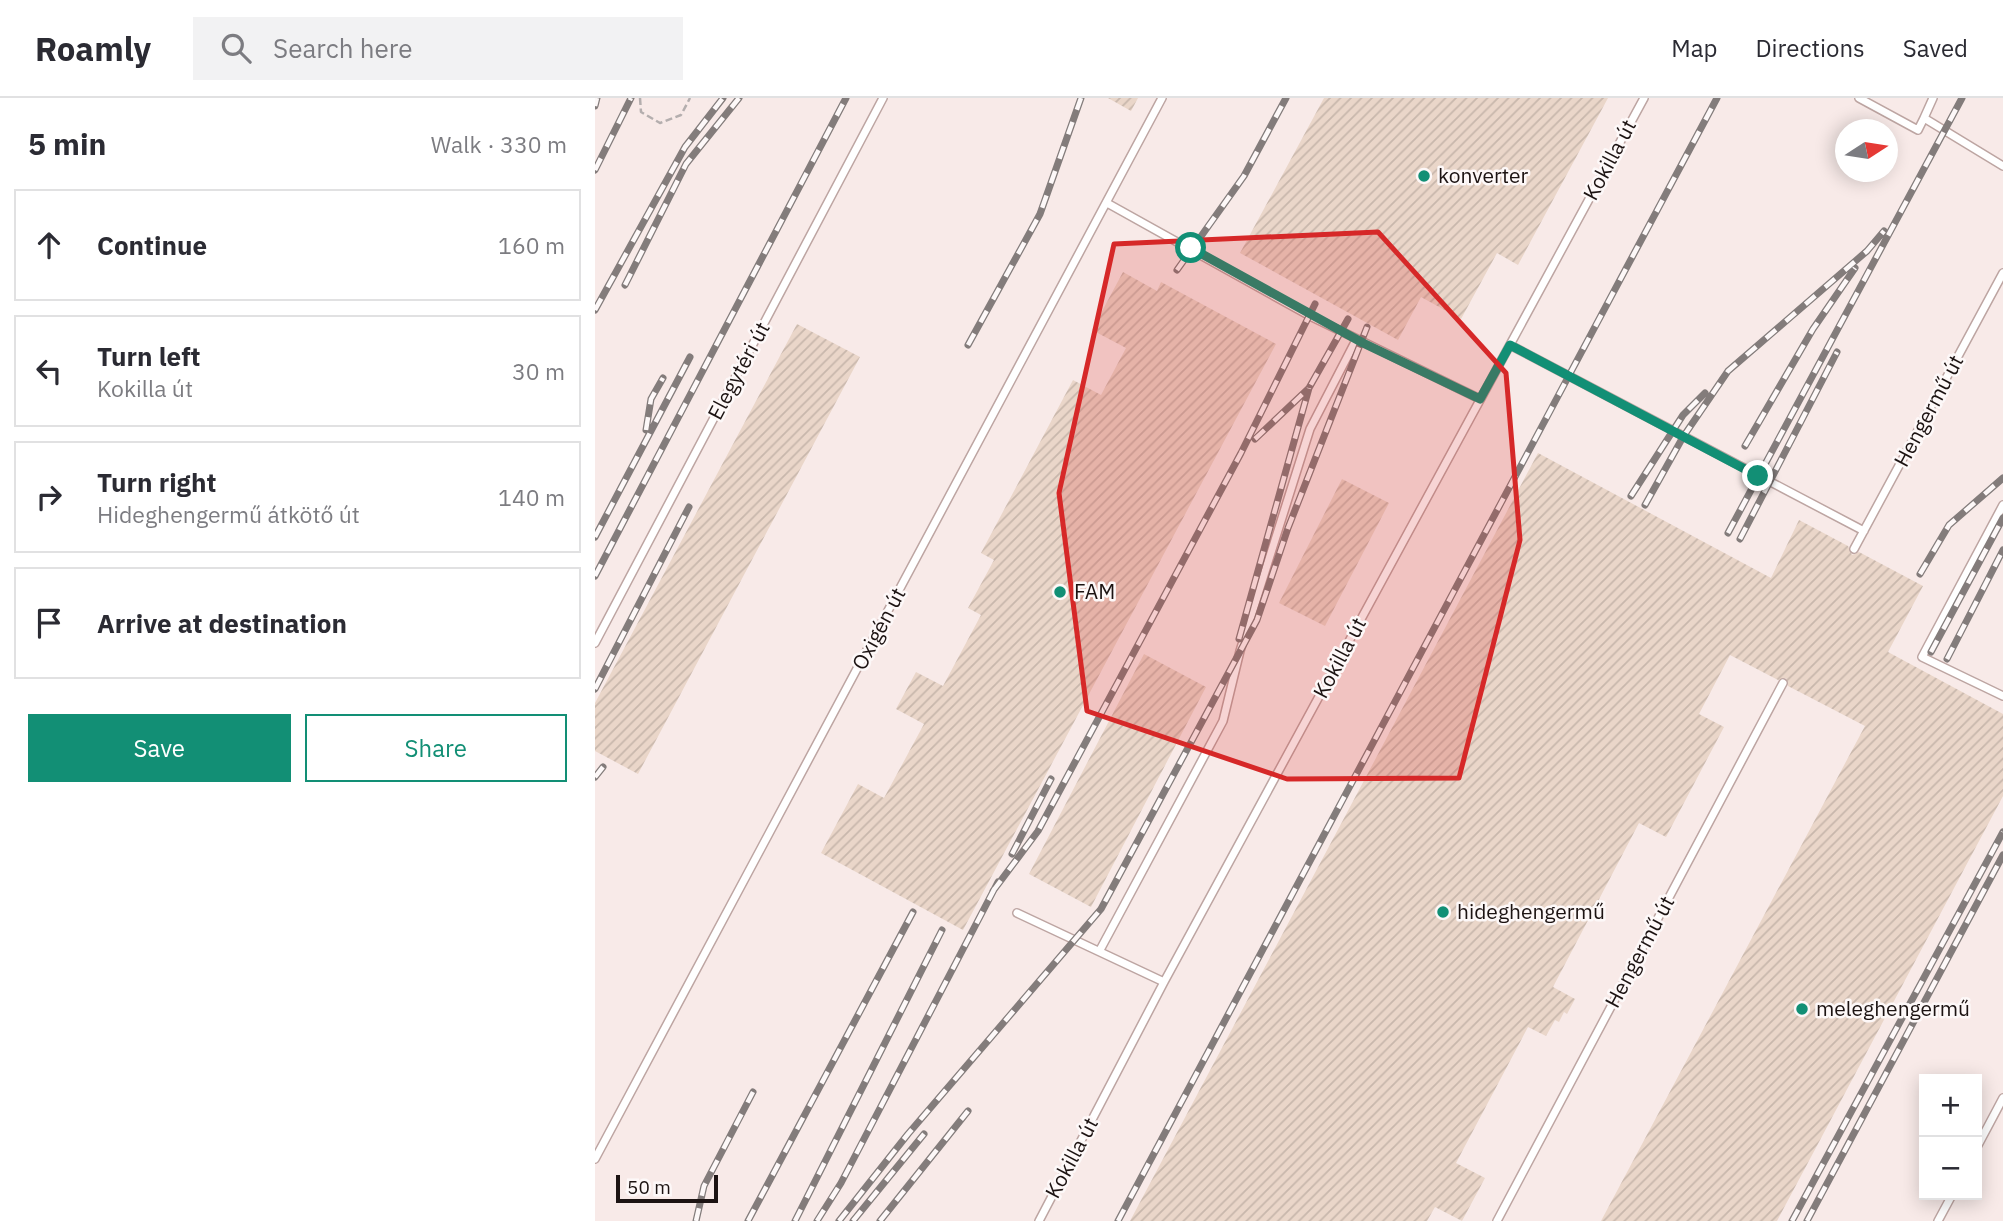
<!DOCTYPE html>
<html lang="en">
<head>
<meta charset="utf-8">
<style>
  :root { --surface:#fff; --page:#f2f2f3; --text:#2b2b33; --muted:#7c7c81; --line:#e1e1e2; --accent:#128f75 }
  body { margin:0; font-family:"IBM Plex Sans",sans-serif; background:var(--page); color:var(--text) }
  .controls { position:absolute; right:21px; bottom:21px; display:grid; overflow:hidden; border-radius:0px; box-shadow:0 4px 18px #0003 }
  .controls button { width:63px; height:63px; display:grid; place-items:center; padding:0; border:0; border-bottom:2px solid var(--line); background:var(--surface); color:var(--text); font:35px sans-serif }
  .compass { position:absolute; left:1240px; top:21px; width:63px; height:63px; border-radius:50%; background:var(--surface); box-shadow:0 4px 18px #0003; rotate:78deg }
  .scale { position:absolute; left:21px; bottom:18px; width:102px; box-sizing:border-box; padding-left:7px; border:4px solid #1c1312; border-top:0; font-size:19px; line-height:24px; white-space:nowrap; color:#1c1312; -webkit-text-stroke:5px #fdf8f8; paint-order:stroke }
  .stop { position:absolute; width:21px; height:21px; margin:-16px; border:5px solid #128f75; border-radius:50%; background:#fff }
  .stop.end { background:#128f75; border-color:#fff; box-shadow:0 2px 7px #0008 }
  .list { margin:0; padding:0; list-style:none }
  h2 { display:flex; justify-content:space-between; align-items:center; height:91px; margin:0; padding:0 28px; font-size:30px }
  h2 small { font-size:23px; font-weight:400; color:var(--muted) }
  .list li { display:grid; grid-template-columns:46px 1fr auto; gap:21px; align-items:center; box-sizing:border-box; height:112px; margin:0 14px 14px; padding:0 14px; border:2px solid var(--line); border-radius:0px }
  .list b { display:block; font-size:26px; white-space:nowrap }
  .list p { margin:0; font-size:23px; white-space:nowrap; color:var(--muted) }
  .list em { font-size:23px; font-style:normal; color:var(--muted) }
  .actions { display:flex; gap:14px; padding:21px 28px }
  .actions a { flex:1; padding:16px 0; border:2px solid var(--accent); border-radius:0px; text-align:center; font-size:24px; color:var(--accent) }
  .actions .main { background:var(--accent); color:#fff }
  .icon { flex:none; width:38px; height:38px; fill:none; stroke:currentColor; stroke-width:2; stroke-linecap:round; stroke-linejoin:round }
  .map { position:relative; flex:none; width:1408px; height:1123px; overflow:hidden }
  header { display:flex; align-items:center; gap:42px; box-sizing:border-box; height:98px; padding:0 35px; background:var(--surface); border-bottom:2px solid var(--line) }
  header strong { font-size:33px }
  nav { display:flex; gap:38px; margin-inline-start:auto; font-size:24px }
  .search { width:490px; height:63px; background:var(--page); display:flex; align-items:center; gap:18px; box-sizing:border-box; padding:0 24px; border-radius:0px; color:var(--muted); font-size:26px }
  main { display:flex }
  aside { flex:1; background:var(--surface) }
  .map>svg:first-child { display:block }
  .built { fill:#f8eae8; fill-rule:evenodd }
  .building { fill:url(#building-hatch) }
  .lines { fill:none; stroke-linecap:round; stroke-linejoin:round }
  .service-casing { stroke:#bda5a2; stroke-width:10 }
  .path { stroke:#b4aeae; stroke-width:2.5; stroke-dasharray:7 3.5; stroke-linecap:butt }
  .service { stroke:#fff; stroke-width:7 }
  .rail-casing { stroke:#837c7b; stroke-width:7 }
  .rail { stroke:#fdf8f8; stroke-width:4.5; stroke-dasharray:13; stroke-linecap:butt }
  .route { stroke:#128f75; stroke-width:9 }
  .marked { fill:#d62828; fill-opacity:0.2; stroke:#d62828; stroke-width:5; stroke-linejoin:round }
  .poi-dot { fill:#128f75; stroke:#fdf8f8; stroke-width:2.5 }
  .labels { text-anchor:middle; stroke-width:5; stroke-linejoin:round; paint-order:stroke }
  .street-label { font-size:21px; fill:#1c1312; stroke:#fdf8f8 }
  .poi-label { font-size:21px; fill:#1c1312; stroke:#fdf8f8; text-anchor:start }
</style>
</head>
<body>
<header>
<strong>Roamly</strong>
<div class="search"><svg class="icon" aria-label="search" viewBox="0 0 24 24"><circle cx="10" cy="10" r="6"/><path d="M15 15l6 6"/></svg>Search here</div>
<nav><a>Map</a><a>Directions</a><a>Saved</a></nav>
</header>
<main>
<aside>
<h2>5 min<small>Walk · 330 m</small></h2>
<ul class="list">
<li><svg class="icon" aria-label="ahead" viewBox="0 0 24 24"><path d="M12 20V5M6 11l6-6 6 6"/></svg><div><b>Continue</b></div><em>160 m</em></li>
<li><svg class="icon" aria-label="left" viewBox="0 0 24 24"><path d="M17 20v-9H6M10 6l-5 5 5 5"/></svg><div><b>Turn left</b><p>Kokilla út</p></div><em>30 m</em></li>
<li><svg class="icon" aria-label="right" viewBox="0 0 24 24"><path d="M7 20v-9h11M14 6l5 5-5 5"/></svg><div><b>Turn right</b><p>Hideghengermű átkötő út</p></div><em>140 m</em></li>
<li><svg class="icon" aria-label="arrive" viewBox="0 0 24 24"><path d="M6 21V4h12l-3 4 3 4H6"/></svg><div><b>Arrive at destination</b></div></li>
</ul>
<div class="actions"><a class="main">Save</a><a>Share</a></div>
</aside>
<div class="map">
<svg width="1408" height="1123" viewBox="0 0 1408 1123">
  <defs>
    <pattern id="building-hatch" width="6" height="6" patternUnits="userSpaceOnUse" patternTransform="scale(1.75)"><rect width="6" height="6" fill="#ead6c9"/><path d="M-1 1l2-2M0 6l6-6M5 7l2-2" fill="none" stroke="#c8b7ac"/></pattern>
  </defs>
  <rect width="100%" height="100%" fill="#fdf8f8"/>
  <!-- built -->
  <path class="built" d="M0,0H1408V1123H0ZM1251,32H1293V74H1251ZM1329,981H1382V1097H1329Z"/>
  <!-- building -->
  <path class="building" d="M513,0H543L536,13Z
    M729,0H1013L923,167L902,155L866,221L826,199L803,242L645,155Z
    M528,174L562,193L566,184L681,246L368,832L226,755L263,686L289,700L329,626L301,611L321,574L348,588L386,517L373,510L399,462L386,455L478,282L506,297L531,250L497,232Z
    M202,226L265,259L43,676L0,653V605Z
    M943,355L1176,480L1204,422L1253,448L1257,457L1264,454L1328,488L1293,554L1408,616V698L1182,1123H1006L1270,628L1193,588L1191,580L1183,582L1135,557L1104,616L1129,629L1071,739L1044,725L958,889L980,901L972,916L969,914L964,924L960,922L951,938L933,929L861,1065L890,1080L867,1123L840,1109L832,1123H535Z
    M747,381L794,405L730,528L684,505Z
    M549,556L611,589L496,809L434,776Z"/>
  <g class="lines">
    <!-- service casing -->
    <g class="service-casing">
      <path id="service" d="M1264,0L1323,32L1329,20L1408,68
        M1329,20L1338,0
        M512,105L715,218L885,301
        M915,247L1269,433
        M1408,407L1327,559L1408,598
        M1259,451L1408,175
        M0,545L288,0
        M422,815L569,884
        M505,852L628,623L645,553L715,331L761,242
        M1382,1049L1408,1000
        M0,1061L567,0
        M444,1123L569,884L1049,0
        M902,1123L1188,585
        M1343,1123L1357,1097"/>
    </g>
    <!-- path -->
    <path class="path" d="M45,0L46,14L65,25L86,17L95,0"/>
    <!-- service -->
    <use href="#service" class="service"/>
    <!-- rail casing -->
    <g class="rail-casing">
      <path id="rail" d="M0,8L2,0
        M0,72L36,0
        M582,172L649,78L691,0
        M30,187L91,66L144,0
        M0,212L90,49L128,0
        M373,247L445,116L486,0
        M51,332L56,301L68,280
        M660,341L714,290L753,221
        M1150,348L1218,231L1260,170
        M1036,398L1088,317L1110,295
        M1050,407L1088,339L1133,273L1272,153L1289,133
        M1133,435L1367,0
        M0,439L95,259
        M1145,441L1242,254
        M1325,476L1354,427L1408,380
        M0,478L251,0
        M644,541L714,290
        M1336,554L1408,420
        M1352,561L1408,452
        M0,591L94,409
        M0,679L8,669
        M417,756L456,681
        M398,793L443,733L646,355L720,206
        M101,1123L109,1088L158,994
        M153,1123L318,814
        M200,1123L347,832
        M222,1123L246,1085L403,784
        M244,1123L313,1036L506,811L662,522L693,430L772,229
        M258,1123L329,1036
        M285,1123L373,1013
        M523,1123L1122,0
        M1197,1123L1408,734
        M1212,1123L1408,757"/>
    </g>
    <!-- rail -->
    <use href="#rail" class="rail"/>
  </g>
  <g class="lines">
    <!-- route -->
    <path class="route" d="M596,150L768,245L885,301L915,247L1163,378"/>
  </g>
  <!-- marked area -->
  <path class="marked" d="M783,134L911,275L925,442L864,680L692,681L492,613L464,395L519,146Z"/>
  <!-- markers -->
  <g class="poi-dot">
    <circle cx="829" cy="78" r="7"/>
    <circle cx="465" cy="494" r="7"/>
    <circle cx="848" cy="814" r="7"/>
    <circle cx="1207" cy="911" r="7"/>
  </g>
  <g class="labels">
    <!-- street labels -->
    <g class="street-label">
      <text transform="translate(1015 62) rotate(-62)" y="7">Kokilla út</text>
      <text transform="translate(144 273) rotate(-62)" y="7">Elegytéri út</text>
      <text transform="translate(1334 313) rotate(-62)" y="7">Hengermű út</text>
      <text transform="translate(284 531) rotate(-62)" y="7">Oxigén út</text>
      <text transform="translate(745 560) rotate(-62)" y="7">Kokilla út</text>
      <text transform="translate(1045 854) rotate(-62)" y="7">Hengermű út</text>
      <text transform="translate(477 1060) rotate(-62)" y="7">Kokilla út</text>
    </g>
    <!-- poi labels -->
    <g class="poi-label">
      <text x="843" y="85">konverter</text>
      <text x="479" y="501">FAM</text>
      <text x="862" y="821">hideghengermű</text>
      <text x="1221" y="918">meleghengermű</text>
    </g>
  </g>
</svg>
<div class="controls">
<button>+</button>
<button>−</button>
</div>
<svg class="compass" viewBox="-18 -18 36 36"><path d="M0-13l5 13h-10z" fill="#e53935"/><path d="M0 13l5-13h-10z" fill="#7c7c81"/></svg>
<div class="scale">50 m</div>
<div class="stop" style="left:596px;top:150px"></div>
<div class="stop end" style="left:1163px;top:378px"></div>
</div>
</main>
</body>
</html>
